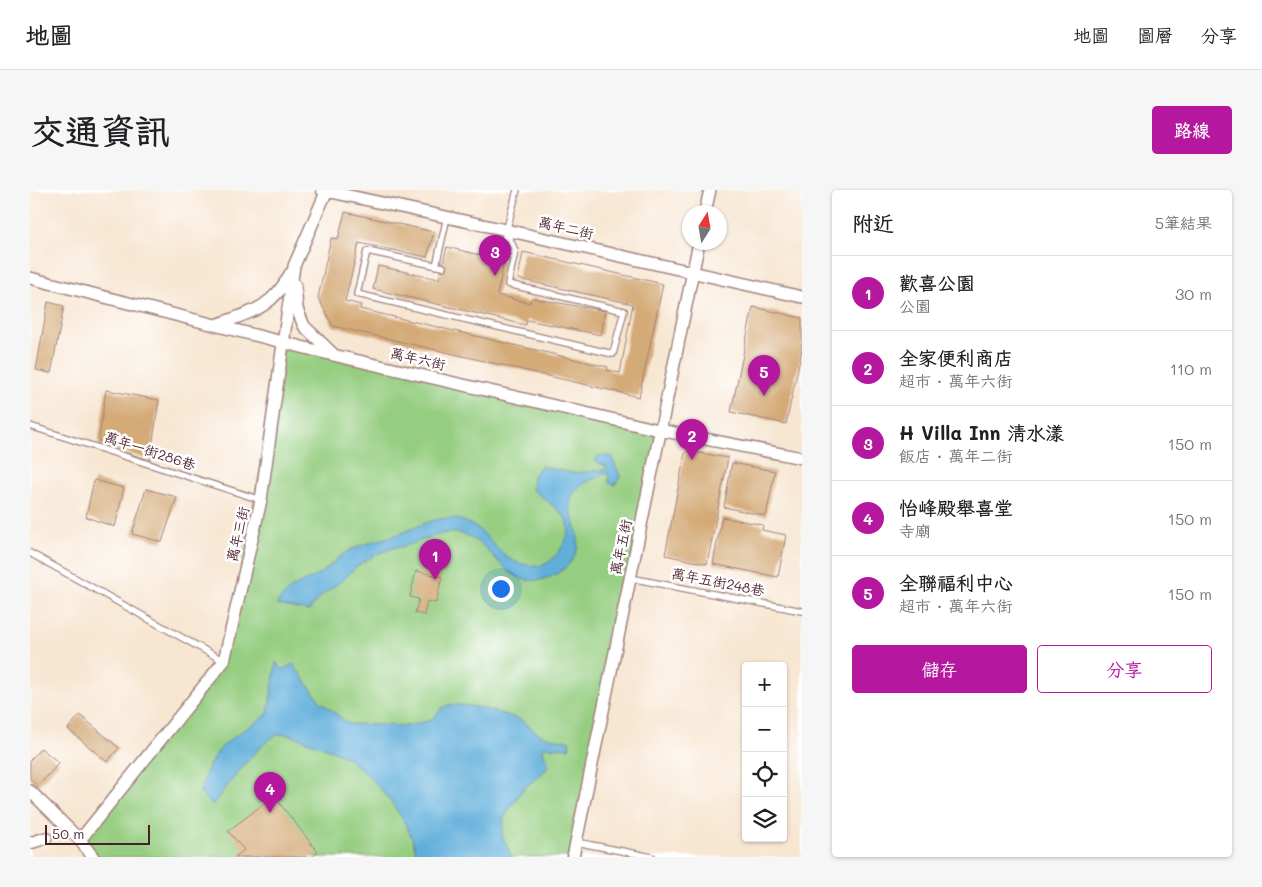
<!DOCTYPE html>
<html lang="zh-TW">
<head>
<meta charset="utf-8">
<style>
  :root { --surface:#fff; --page:#f6f6f6; --text:#202124; --muted:#757577; --line:#e0e0e0; --accent:#b5179e }
  body { margin:0; font-family:Mali,"LXGW WenKai TC",sans-serif; background:var(--page); color:var(--text) }
  .controls { position:absolute; right:15px; bottom:15px; display:grid; overflow:hidden; border-radius:5px; box-shadow:0 1px 4px #0004 }
  .controls button { width:45px; height:45px; display:grid; place-items:center; padding:0; border:0; border-bottom:1px solid var(--line); background:var(--surface); color:var(--text); font:25px sans-serif }
  .compass { position:absolute; left:652px; top:15px; width:45px; height:45px; border-radius:50%; background:var(--surface); box-shadow:0 1px 4px #0004; rotate:11deg }
  .scale { position:absolute; left:15px; bottom:12px; width:105px; box-sizing:border-box; padding-left:5px; border:2px solid #4a1f2b; border-top:0; font-size:14px; line-height:18px; white-space:nowrap; color:#4a1f2b; -webkit-text-stroke:4px #fff; paint-order:stroke }
  .you { position:absolute; left:470px; top:398px; width:18px; height:18px; margin:-12px; border:4px solid #fff; border-radius:50%; background:#1a73e8; box-shadow:0 0 0 8px #1a73e833 }
  .badge { display:grid; place-items:center; width:32px; height:32px; border-radius:50%; background:var(--accent); color:#fff; font-size:16px; font-weight:700 }
  .pin { position:absolute; translate:-50% -41px; filter:drop-shadow(0 1px 2px #0008) }
  .pin::after { content:''; position:absolute; top:26px; width:18px; height:15px; background:inherit; clip-path:polygon(0 0,100% 0,50% 100%) }
  .list { margin:0; padding:0; list-style:none }
  h2 { display:flex; justify-content:space-between; align-items:center; height:65px; margin:0; padding:0 20px; font-size:21px }
  h2 small { font-size:16px; font-weight:400; color:var(--muted) }
  .list li { display:grid; grid-template-columns:32px 1fr auto; gap:15px; align-items:center; box-sizing:border-box; height:75px; padding:0 20px; border-top:1px solid var(--line) }
  .list b { display:block; font-size:19px; white-space:nowrap }
  .list p { margin:0; font-size:16px; white-space:nowrap; color:var(--muted) }
  .list em { font-size:16px; font-style:normal; color:var(--muted) }
  .actions { display:flex; gap:10px; padding:15px 20px }
  .actions a { flex:1; padding:11px 0; border:1px solid var(--accent); border-radius:5px; text-align:center; font-size:18px; color:var(--accent) }
  .actions .main { background:var(--accent); color:#fff }
  .icon { flex:none; width:28px; height:28px; fill:none; stroke:currentColor; stroke-width:2; stroke-linecap:round; stroke-linejoin:round }
  .map { position:relative; flex:none; width:772px; height:667px; overflow:hidden; border-radius:5px }
  header { display:flex; align-items:center; gap:30px; box-sizing:border-box; height:70px; padding:0 25px; background:var(--surface); border-bottom:1px solid var(--line) }
  header strong { font-size:24px }
  nav { display:flex; gap:28px; margin-inline-start:auto; font-size:18px }
  .intro { display:flex; align-items:center; justify-content:space-between; box-sizing:border-box; height:120px; padding:0 30px }
  h1 { margin:0; font-size:35px }
  .button { padding:12px 22px; border-radius:5px; background:var(--accent); color:#fff; font-size:18px; font-weight:700 }
  main { display:flex; gap:30px; padding:0 30px }
  aside { flex:1; background:var(--surface); border-radius:5px; box-shadow:0 1px 4px #0004 }
  .map>svg:first-child { display:block }
  .green { fill:#96ce81; stroke:#707656 }
  .water { fill:#61afdb; stroke:#566783 }
  .building { fill:#d4aa77 }
  .lines { fill:none; stroke-linecap:round; stroke-linejoin:round }
  .service-casing { stroke:#a0827e; stroke-width:8 }
  .minor-casing { stroke:#a0827e; stroke-width:14 }
  .service { stroke:#fff; stroke-width:5.5 }
  .minor { stroke:#fff; stroke-width:11 }
  .labels { text-anchor:middle; stroke-width:5; stroke-linejoin:round; paint-order:stroke }
  .street-label { font-size:14px; fill:#4a1f2b; stroke:#fff }
</style>
</head>
<body>
<header>
<strong>地圖</strong>
<nav><a>地圖</a><a>圖層</a><a>分享</a></nav>
</header>
<div class="intro"><h1>交通資訊</h1><a class="button">路線</a></div>
<main>
<div class="map">
<svg width="772" height="667" viewBox="0 0 772 667">
  <rect width="100%" height="100%" fill="#fff"/>
  <filter id="ink" filterUnits="userSpaceOnUse"><feTurbulence type="fractalNoise" baseFrequency=".02" numOctaves="2"/><feDisplacementMap in="SourceGraphic" scale="10" xChannelSelector="R" yChannelSelector="G"/><feConvolveMatrix kernelMatrix="1 2 1 2 8 2 1 2 1" color-interpolation-filters="sRGB"/></filter>
  <filter id="wash" filterUnits="userSpaceOnUse"><feTurbulence type="fractalNoise" baseFrequency=".0096" numOctaves="4" result="noise"/><feDisplacementMap in="SourceGraphic" scale="20" xChannelSelector="R" yChannelSelector="G"/><feGaussianBlur stdDeviation="1.12" result="paint"/><feColorMatrix in="noise" values="0 0 0 0 0 0 0 0 0 0 0 0 0 0 0 0 0 1.4 0 .05"/><feComposite in="paint" operator="in"/></filter>
  <g filter="url(#wash)">
    <rect width="100%" height="100%" fill="#f7e6d1"/>
    <!-- green -->
    <path class="green" d="M254,153L629,240L543,667H63L50,650L194,471Z"/>
    <!-- water -->
    <path class="water" d="M571,265L583,267C583,275 589,279 590,287L585,295L579,293L578,283C567,287 548,294 543,305C532,325 560,344 542,370C536,379 525,386 514,389C476,400 465,354 433,344C414,339 395,350 378,355C373,357 368,357 363,358C350,362 337,369 326,377C322,380 319,384 315,388C303,398 287,406 279,421L246,415C260,394 270,395 289,384C298,379 306,369 315,363C330,354 349,350 366,345C390,337 411,320 438,333C463,344 469,373 499,375C502,376 507,377 510,376C519,374 525,367 530,360C554,328 521,317 502,299L503,286L511,276L543,283L573,280L577,279L576,276L566,272V268Z
      M246,472L252,480L263,474L290,511L319,534L377,536L402,530C407,524 410,517 419,515C433,512 477,524 491,530C498,534 503,541 510,544C518,549 530,549 540,551L539,558L513,557L514,565L519,573L516,580L493,599L474,627L472,646L482,667H386C385,635 346,590 321,571C310,562 293,557 280,552C272,549 260,544 251,544C232,546 196,600 182,615L170,603C174,583 184,561 201,549C213,540 226,533 238,524Z"/>
    <g id="blocks">
      <!-- building -->
      <path class="building" d="M315,22L404,42L397,67L329,53L315,111L331,115L330,119L578,177L577,180L590,183L603,114L488,89L493,62L633,94L609,207L303,136L288,108L301,48L308,49Z
        M417,57L474,71L467,105L500,113L501,108L575,121L571,145L497,130L496,135L343,99L348,76L409,89Z
        M18,112L34,116L21,183L6,180Z
        M723,117L772,128V159L756,234L701,222Z
        M76,200L129,210L120,270L68,254Z
        M658,261L698,268L677,374L635,365L655,263Z
        M702,273L745,281L736,326L694,317Z
        M64,290L94,298L85,337L56,327Z
        M116,299L147,307L132,352L102,344Z
        M692,327L733,335L732,340L756,345L748,387L683,374Z
        M386,381L412,387L406,413L397,411L394,425L385,423L389,409L380,407Z
        M50,525L89,558L77,572L38,539Z
        M11,558L29,573L8,596L0,589V570Z
        M244,606L288,662L282,667H205L214,660L198,641Z"/>
    </g>
  </g>
  <g filter="url(#ink)">
    <use href="#blocks" fill-opacity="0" stroke="#a0827e" stroke-width="1"/>
    <g class="lines">
      <!-- service casing -->
      <g class="service-casing">
        <path id="service" d="M469,69L487,0
          M406,76L417,27
          M413,77L337,61L327,104L583,164L594,121L478,94L485,61L476,40
          M0,236L231,310
          M0,363L194,471
          M600,388L772,421
          M546,652L622,667"/>
      </g>
      <!-- minor casing -->
      <g class="minor-casing">
        <path id="minor" d="M292,0L476,40L772,107
          M675,22L680,0
          M0,88L303,165L629,240L772,268
          M265,95L267,119L274,136L302,163
          M185,135C219,123 242,119 260,84
          M0,601L50,650L63,667
          M50,650L194,471L231,310L264,76L297,0
          M0,653L16,648
          M543,667L669,52"/>
      </g>
      <!-- service -->
      <use href="#service" class="service"/>
      <!-- minor -->
      <use href="#minor" class="minor"/>
    </g>
  </g>
  <g class="labels">
    <!-- street labels -->
    <g class="street-label">
      <text transform="translate(536 38) rotate(13)" y="5">萬年二街</text>
      <text transform="translate(388 169) rotate(13)" y="5">萬年六街</text>
      <text transform="translate(120 261) rotate(18)" y="5">萬年一街286巷</text>
      <text transform="translate(208 344) rotate(-77)" y="5">萬年三街</text>
      <text transform="translate(591 357) rotate(-78)" y="5">萬年五街</text>
      <text transform="translate(688 392) rotate(11)" y="5">萬年五街248巷</text>
    </g>
  </g>
</svg>
<div class="controls">
<button>+</button>
<button>−</button>
<button><svg class="icon" aria-label="locate" viewBox="0 0 24 24"><circle cx="12" cy="12" r="6"/><path d="M12 2v4M12 18v4M2 12h4M18 12h4"/></svg></button>
<button><svg class="icon" aria-label="layers" viewBox="0 0 24 24"><path d="M12 4l9 5-9 5-9-5zM3 14l9 5 9-5"/></svg></button>
</div>
<svg class="compass" viewBox="-18 -18 36 36"><path d="M0-13l5 13h-10z" fill="#e53935"/><path d="M0 13l5-13h-10z" fill="#757577"/></svg>
<div class="scale">50 m</div>
<div class="you"></div>
<div class="pin badge" style="left:405px;top:390px">1</div>
<div class="pin badge" style="left:662px;top:270px">2</div>
<div class="pin badge" style="left:465px;top:86px">3</div>
<div class="pin badge" style="left:240px;top:623px">4</div>
<div class="pin badge" style="left:734px;top:206px">5</div>
</div>
<aside>
<h2>附近<small>5筆結果</small></h2>
<ul class="list">
<li><span class="badge">1</span><div><b>歡喜公園</b><p>公園</p></div><em>30 m</em></li>
<li><span class="badge">2</span><div><b>全家便利商店</b><p>超市 · 萬年六街</p></div><em>110 m</em></li>
<li><span class="badge">3</span><div><b>H Villa Inn 清水漾</b><p>飯店 · 萬年二街</p></div><em>150 m</em></li>
<li><span class="badge">4</span><div><b>怡峰殿舉喜堂</b><p>寺廟</p></div><em>150 m</em></li>
<li><span class="badge">5</span><div><b>全聯福利中心</b><p>超市 · 萬年六街</p></div><em>150 m</em></li>
</ul>
<div class="actions"><a class="main">儲存</a><a>分享</a></div>
</aside>
</main>
</body>
</html>
